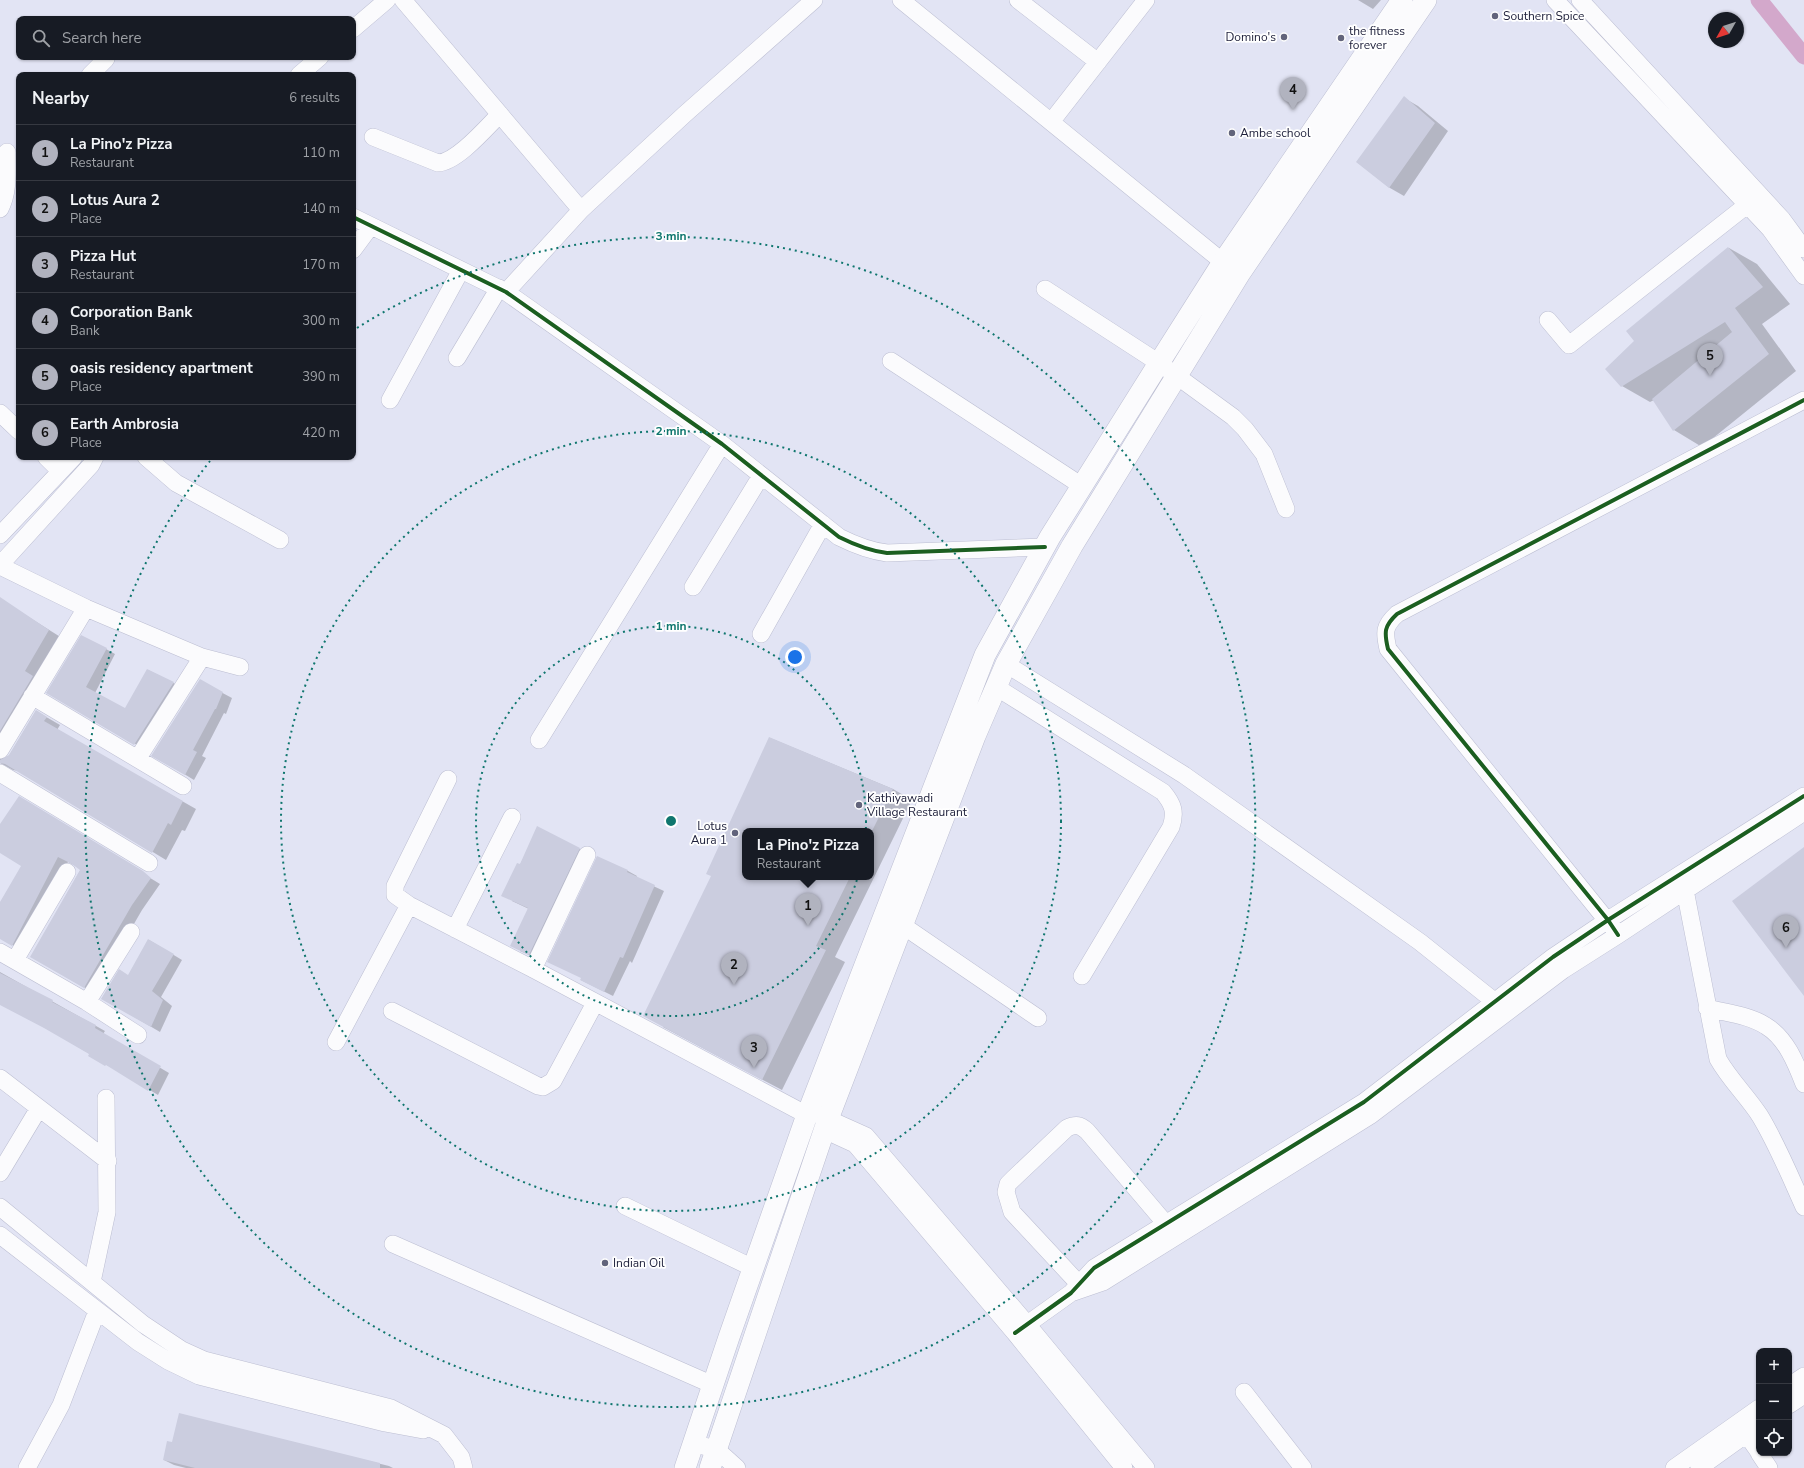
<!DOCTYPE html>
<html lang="en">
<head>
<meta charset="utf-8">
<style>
  :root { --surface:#171b24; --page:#242831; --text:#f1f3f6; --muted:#9ea1a6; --line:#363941; --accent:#b1b3bf }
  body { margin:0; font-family:"Nunito Sans",sans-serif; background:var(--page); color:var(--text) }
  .controls { position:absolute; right:12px; bottom:12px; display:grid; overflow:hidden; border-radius:8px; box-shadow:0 1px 3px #0004 }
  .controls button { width:36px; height:36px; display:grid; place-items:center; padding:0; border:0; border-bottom:1px solid var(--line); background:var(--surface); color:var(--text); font:20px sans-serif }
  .compass { position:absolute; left:1708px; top:12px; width:36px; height:36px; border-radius:50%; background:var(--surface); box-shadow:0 1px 3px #0004; rotate:231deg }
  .you { position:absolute; left:795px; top:657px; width:14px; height:14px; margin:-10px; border:3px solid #fff; border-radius:50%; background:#1a73e8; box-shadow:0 0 0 6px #1a73e833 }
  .badge { display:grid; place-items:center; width:26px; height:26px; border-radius:50%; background:var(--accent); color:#111; font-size:13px; font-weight:700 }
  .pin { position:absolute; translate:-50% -33px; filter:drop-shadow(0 1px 2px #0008) }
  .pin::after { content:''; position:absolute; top:21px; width:14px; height:12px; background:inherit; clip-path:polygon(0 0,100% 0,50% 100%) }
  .popup { position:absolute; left:742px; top:828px; width:132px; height:52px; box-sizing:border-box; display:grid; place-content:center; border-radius:8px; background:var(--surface); filter:drop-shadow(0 1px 3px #0005); font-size:13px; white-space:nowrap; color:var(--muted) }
  .popup b { font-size:15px; color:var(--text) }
  .popup::after { content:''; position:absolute; left:50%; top:100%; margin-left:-8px; border:8px solid transparent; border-top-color:var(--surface) }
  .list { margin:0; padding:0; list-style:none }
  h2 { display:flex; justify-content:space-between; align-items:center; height:52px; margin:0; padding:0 16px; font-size:17px }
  h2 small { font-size:13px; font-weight:400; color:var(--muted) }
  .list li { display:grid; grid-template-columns:26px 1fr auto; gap:12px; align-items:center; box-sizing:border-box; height:56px; padding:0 16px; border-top:1px solid var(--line) }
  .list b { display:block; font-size:15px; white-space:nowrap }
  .list p { margin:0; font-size:13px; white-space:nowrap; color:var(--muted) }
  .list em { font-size:13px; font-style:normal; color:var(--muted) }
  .icon { flex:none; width:22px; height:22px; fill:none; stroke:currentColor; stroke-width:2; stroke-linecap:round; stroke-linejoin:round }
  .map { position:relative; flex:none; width:1804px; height:1468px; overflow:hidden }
  .search { position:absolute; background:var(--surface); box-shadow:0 1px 3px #0004; left:16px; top:16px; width:340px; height:44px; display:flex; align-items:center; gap:10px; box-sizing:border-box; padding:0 14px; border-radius:8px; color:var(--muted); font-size:15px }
  .panel { position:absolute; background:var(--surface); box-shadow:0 1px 3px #0004; left:16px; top:72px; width:340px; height:388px; border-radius:8px }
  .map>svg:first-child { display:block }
  .shadow { fill:#0003; fill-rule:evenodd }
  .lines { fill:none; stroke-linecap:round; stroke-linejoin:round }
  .canal { stroke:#d3a8cb; stroke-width:17 }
  .building { fill:#cbcddf }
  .minor-casing { stroke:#bcbed2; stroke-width:18 }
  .major-casing { stroke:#bcbed2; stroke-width:22 }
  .minor { stroke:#fbfbfd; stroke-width:17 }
  .major { stroke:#fbfbfd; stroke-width:21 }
  .cycleway-casing { stroke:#fff; stroke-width:6 }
  .cycleway { stroke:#1b5e20; stroke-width:4 }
  .ring { fill:none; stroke:#0f766e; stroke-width:2; stroke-dasharray:2 4 }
  .poi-dot { fill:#62647b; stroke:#fff; stroke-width:1.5 }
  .labels { text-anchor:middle; stroke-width:3.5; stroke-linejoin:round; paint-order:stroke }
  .poi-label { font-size:12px; fill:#1d1f3a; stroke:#fff; text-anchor:start }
  .centre { fill:#0f766e; stroke:#fff; stroke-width:2 }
  .ring-label { font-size:12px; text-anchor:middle; font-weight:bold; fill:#0f766e; stroke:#fff; stroke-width:3.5; stroke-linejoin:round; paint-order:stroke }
</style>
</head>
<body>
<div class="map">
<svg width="1804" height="1468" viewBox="0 0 1804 1468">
  <rect width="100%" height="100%" fill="#e2e4f4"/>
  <!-- shadow -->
  <path class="shadow" d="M1358,0H1381L1373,9Z
    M1404,98L1418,106L1448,131L1404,196L1390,188L1357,162Z
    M1729,248L1757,264L1790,304L1762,324L1796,371L1702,447L1674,430L1654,400L1650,402L1622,386Z
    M0,599L62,638L3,758L9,756L36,711L60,725L57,730L196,809L185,831L182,830L166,860L19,771L13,770L0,763Z
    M106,649L115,654L95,693L125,710L148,670L183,688L144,749L48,693Z
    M200,681L232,698L226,714L224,713L202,756L206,758L194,780L153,755Z
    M770,738L893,789L912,800L835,957L845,962L782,1090L663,1027L712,876ZM745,831H871V877H745Z
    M28,803L160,884L142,910L94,993L32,957L81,869L76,866L68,862L21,950L0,938V903L23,865L0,852V833Z
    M538,828L589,854L538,959L520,951L529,909L512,901L520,865Z
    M597,857L628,871L637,876L636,878L664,891L632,963L630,961L613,996L581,980Z
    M149,940L182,960L161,997L172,1006L160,1032L102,998L129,976Z
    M0,972L105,1031L103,1034L169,1073L158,1095L115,1069L89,1056L90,1054L53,1032L0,1004Z
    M180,1414L389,1466L393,1468H186L174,1465L164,1460L173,1443Z"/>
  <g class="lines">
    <!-- canal -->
    <path class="canal" d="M1759,0L1804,56"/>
  </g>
  <!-- building -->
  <path class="building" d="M1404,96L1435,123L1389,188L1356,162Z
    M1728,247L1763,287L1735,308L1769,354L1673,431L1652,399L1732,332L1725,322L1621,387L1605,369L1634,341L1626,331Z
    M0,597L49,630L25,671L33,676L0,731Z
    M81,635L107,648L86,687L125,708L147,669L174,682L134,745L46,693Z
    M200,679L223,692L216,709H215L193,750L197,752L185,775L151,756Z
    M36,710L47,717L44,721L183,801L171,825L168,823L152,853L5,764L0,763V760L9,755Z
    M769,737L893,789L872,831H745V877H850L816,946L826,950L762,1080L643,1016L711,876L706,874Z
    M19,796L143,871L151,878L132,905L84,988L30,957L80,870L72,864L58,857L12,946L0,939V902L21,866L0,853V824Z
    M537,826L580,848L529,955L510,946L528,908L501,896L517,863L520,864Z
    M1804,847V996L1732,901Z
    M597,856L628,870L627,872L655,885L623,958L620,957L604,992L580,980L581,978L547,962Z
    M148,939L174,954L152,991L163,1000L151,1027L101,999L119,969L128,975Z
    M0,973L53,1000L52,1002L96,1025L95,1028L161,1066L148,1091L106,1065L105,1066L88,1056L89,1054L44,1028L0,1005Z
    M179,1413L380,1463V1468H195L163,1460L167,1441L172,1442Z"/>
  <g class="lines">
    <!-- minor casing -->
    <g class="minor-casing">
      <path id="minor" d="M403,0L581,210
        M901,0L1223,262L1233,268
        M1018,0L1098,62
        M1555,0L1770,229L1804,276
        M1580,0L1782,219L1804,249
        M353,29L387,0
        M90,75L106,59
        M299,75L320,57
        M1051,122L1146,0
        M373,137L438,163C457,162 486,128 500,114
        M0,209C9,191 7,173 7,152
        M353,217L506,292L722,444L839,537C855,545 870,551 887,553L1045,547
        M353,250L370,227
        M1045,289L1159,363L1233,417L1245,429L1264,454L1286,509
        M506,292L581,210L685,114L814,0
        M1548,320L1569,345L1747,205
        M457,358L499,288
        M891,361L1082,486
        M390,400L461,270
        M0,413L19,431
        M46,457L60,471
        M146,457L176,483L280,540
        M0,535L74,457
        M0,565L91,465L95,457
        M0,566L86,608
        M693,587L761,476
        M761,634L823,524
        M1006,664L1184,775L1420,942L1504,1009
        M996,687L1163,792C1173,804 1176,812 1171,827L1082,976
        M32,696L183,786
        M539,740L722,444
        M0,750L86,608L202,657L240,667
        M138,758L202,657
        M0,773L149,863
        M448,779L395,886V895L409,905L533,969L807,1115
        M1685,890L1718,1059C1730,1080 1747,1096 1760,1116C1777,1144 1790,1176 1804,1207
        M902,925L1038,1018
        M1613,928L1388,649C1384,632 1384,626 1397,614L1804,400
        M455,929L512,817
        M0,952L87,1002L138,1035
        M15,960L67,872
        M533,969L587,855
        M87,1002L131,932
        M1707,1008C1726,1013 1749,1015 1766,1026C1786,1038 1796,1063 1804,1084
        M392,1011L538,1086L543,1087L553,1081L595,1003
        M336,1042L409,905
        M0,1078L108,1161
        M817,1114L866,1136L1027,1324L1146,1468
        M831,1133L855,1144L1015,1333L1124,1468
        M0,1173L39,1108
        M625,1206L753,1268
        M0,1207L143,1324L182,1350L204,1360L391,1408L444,1435L461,1457L464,1468
        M0,1235L138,1342L168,1361L199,1376L385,1423L423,1430
        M393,1244L713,1385
        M92,1282L107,1212L106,1098
        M1079,1284L1012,1212L1006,1192L1008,1184L1013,1179L1067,1128C1076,1124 1080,1125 1087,1131L1166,1224
        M1071,1293L1103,1282L1371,1115L1563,970L1618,935L1804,812
        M1015,1333L1071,1293L1094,1268L1364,1102L1553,957L1608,920L1804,796
        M1789,1386L1804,1376
        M1244,1392L1303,1468
        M1789,1405L1804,1395
        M1740,1425L1759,1452
        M694,1443L717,1450L737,1468
        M1759,1453L1769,1468
        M27,1468L61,1405L97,1311
        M1674,1468L1759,1408
        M1699,1468L1759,1425"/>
    </g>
    <!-- major casing -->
    <g class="major-casing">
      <path id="major" d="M685,1468L729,1337L807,1115L985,655L1050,537L1159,363L1223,262L1402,0
        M710,1468L828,1119L975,736L1006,664L1072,546L1240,273L1426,0"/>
    </g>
    <!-- minor -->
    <use href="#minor" class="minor"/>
    <!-- major -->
    <use href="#major" class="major"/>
    <!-- cycleway casing -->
    <g class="cycleway-casing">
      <path id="cycleway" d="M353,217L506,292L722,444L839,537C855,545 870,551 887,553L1045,547
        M1618,935L1608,920L1388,649C1384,632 1384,626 1397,614L1804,400
        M1015,1333L1071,1293L1094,1268L1364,1102L1553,957L1608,920L1804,796"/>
    </g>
    <!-- cycleway -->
    <use href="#cycleway" class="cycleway"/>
  </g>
  <!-- distance rings -->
  <g class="ring">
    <circle cx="671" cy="821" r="195"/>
    <circle cx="671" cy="821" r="390"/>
    <path d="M357 328A585 585 0 1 1 210 461"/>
  </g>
  <!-- markers -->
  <g class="poi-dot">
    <circle cx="1495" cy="16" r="4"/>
    <circle cx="1284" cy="37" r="4"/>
    <circle cx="1341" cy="38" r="4"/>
    <circle cx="1232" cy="133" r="4"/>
    <circle cx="859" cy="805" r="4"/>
    <circle cx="735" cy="833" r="4"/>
    <circle cx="605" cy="1263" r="4"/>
  </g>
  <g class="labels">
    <!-- poi labels -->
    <g class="poi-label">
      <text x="1503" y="20">Southern Spice</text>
      <text x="1349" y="35">the fitness<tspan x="1349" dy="14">forever</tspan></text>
      <text x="1276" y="41" text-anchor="end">Domino's</text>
      <text x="1240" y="137">Ambe school</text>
      <text x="867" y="802">Kathiyawadi<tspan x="867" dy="14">Village Restaurant</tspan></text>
      <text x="727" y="830" text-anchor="end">Lotus<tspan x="727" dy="14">Aura 1</tspan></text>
      <text x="613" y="1267">Indian Oil</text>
    </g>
  </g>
  <circle cx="671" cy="821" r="6" class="centre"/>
  <g class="ring-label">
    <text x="671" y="240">3 min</text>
    <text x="671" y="435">2 min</text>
    <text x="671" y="630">1 min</text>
  </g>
</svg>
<div class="controls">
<button>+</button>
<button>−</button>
<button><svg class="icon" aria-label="locate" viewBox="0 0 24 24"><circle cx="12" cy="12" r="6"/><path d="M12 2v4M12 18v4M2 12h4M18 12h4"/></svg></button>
</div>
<svg class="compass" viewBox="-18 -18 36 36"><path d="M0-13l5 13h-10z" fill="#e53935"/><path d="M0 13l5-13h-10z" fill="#9ea1a6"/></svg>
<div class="you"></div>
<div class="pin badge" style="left:808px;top:926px">1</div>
<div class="popup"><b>La Pino'z Pizza</b>Restaurant</div>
<div class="pin badge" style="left:734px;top:985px">2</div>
<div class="pin badge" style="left:754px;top:1068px">3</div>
<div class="pin badge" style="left:1293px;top:110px">4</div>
<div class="pin badge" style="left:1710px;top:376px">5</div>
<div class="pin badge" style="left:1786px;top:948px">6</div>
<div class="search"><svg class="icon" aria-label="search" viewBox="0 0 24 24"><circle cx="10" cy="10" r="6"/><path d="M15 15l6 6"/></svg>Search here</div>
<section class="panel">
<h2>Nearby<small>6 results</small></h2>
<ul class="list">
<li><span class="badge">1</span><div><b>La Pino'z Pizza</b><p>Restaurant</p></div><em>110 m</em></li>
<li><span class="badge">2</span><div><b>Lotus Aura 2</b><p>Place</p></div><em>140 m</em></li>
<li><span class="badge">3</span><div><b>Pizza Hut</b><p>Restaurant</p></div><em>170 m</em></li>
<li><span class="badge">4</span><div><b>Corporation Bank</b><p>Bank</p></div><em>300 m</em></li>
<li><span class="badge">5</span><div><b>oasis residency apartment</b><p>Place</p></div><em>390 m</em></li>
<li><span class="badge">6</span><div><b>Earth Ambrosia</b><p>Place</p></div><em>420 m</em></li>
</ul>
</section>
</div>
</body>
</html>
